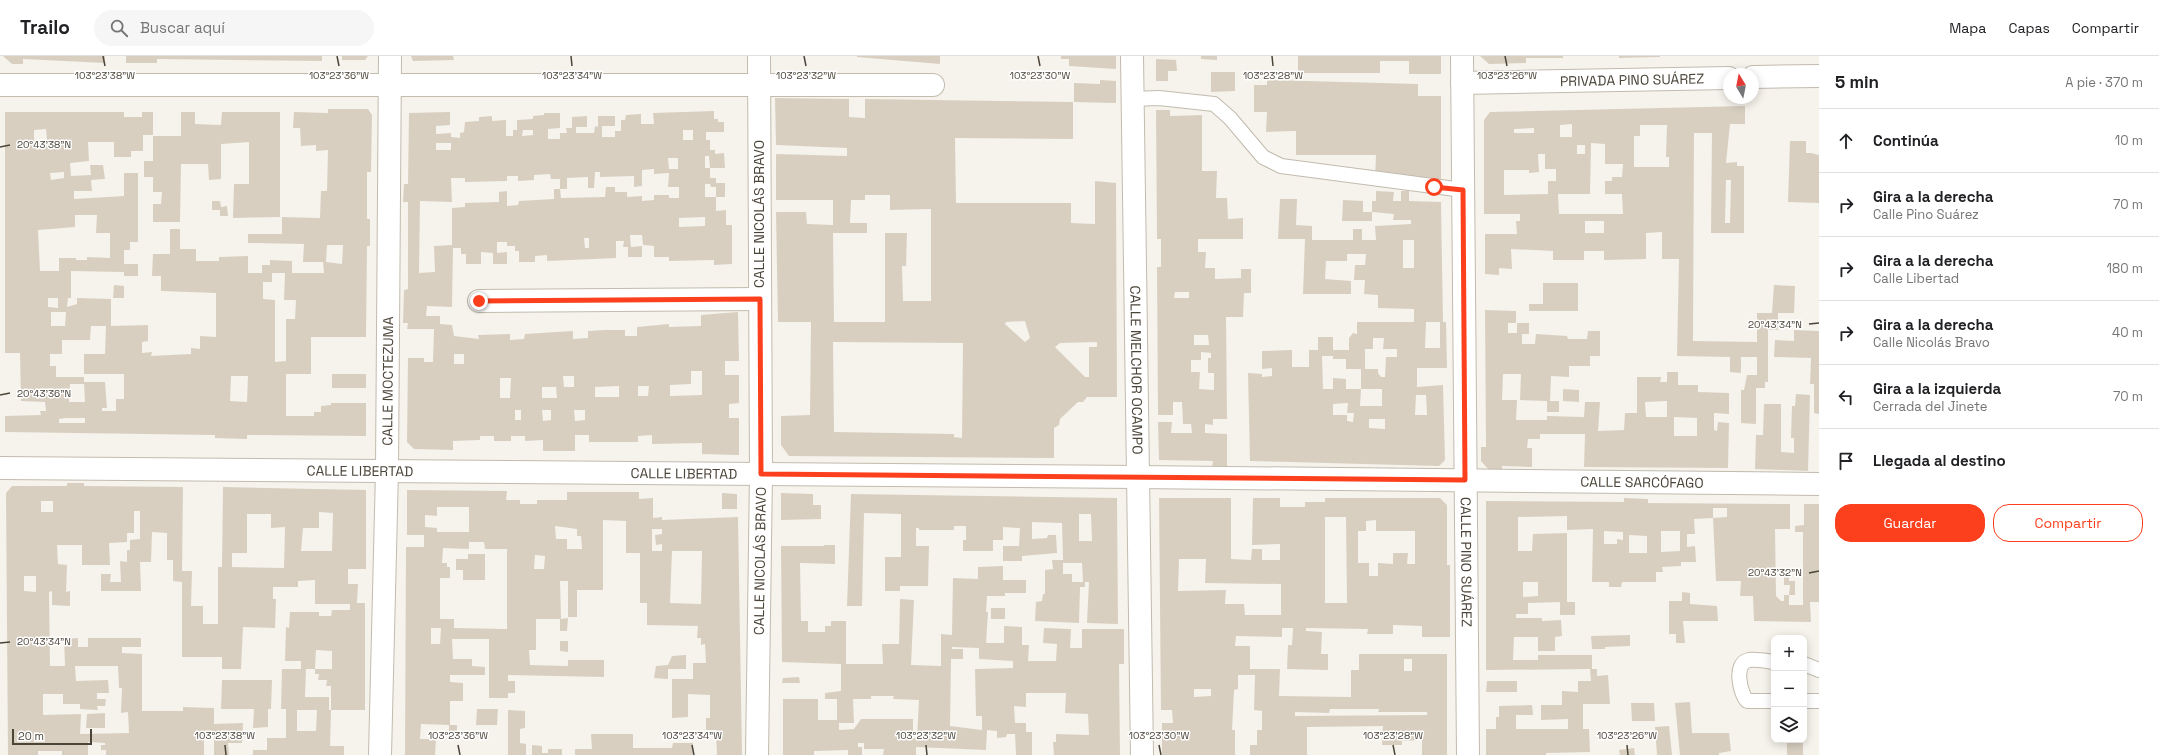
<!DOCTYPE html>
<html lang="es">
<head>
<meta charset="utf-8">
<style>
  :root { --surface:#fff; --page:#f6f6f6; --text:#202124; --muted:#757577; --line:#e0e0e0; --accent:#fc3f1d }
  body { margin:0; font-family:"Space Grotesk",sans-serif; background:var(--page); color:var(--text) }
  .controls { position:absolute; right:12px; bottom:12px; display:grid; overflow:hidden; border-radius:8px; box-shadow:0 2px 10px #0003 }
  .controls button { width:36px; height:36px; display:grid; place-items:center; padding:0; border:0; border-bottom:1px solid var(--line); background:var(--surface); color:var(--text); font:20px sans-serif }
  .compass { position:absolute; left:1723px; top:12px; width:36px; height:36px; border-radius:50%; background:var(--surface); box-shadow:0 2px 10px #0003; rotate:350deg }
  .scale { position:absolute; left:12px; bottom:10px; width:80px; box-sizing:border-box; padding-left:4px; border:2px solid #4b4439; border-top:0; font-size:11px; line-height:14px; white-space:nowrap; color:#4b4439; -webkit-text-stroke:3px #fff; paint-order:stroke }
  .stop { position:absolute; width:12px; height:12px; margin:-9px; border:3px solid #fc3f1d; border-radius:50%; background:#fff }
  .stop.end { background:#fc3f1d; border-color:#fff; box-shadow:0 1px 4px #0008 }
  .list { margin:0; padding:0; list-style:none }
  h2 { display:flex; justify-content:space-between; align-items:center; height:52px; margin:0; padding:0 16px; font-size:17px }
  h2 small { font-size:13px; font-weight:400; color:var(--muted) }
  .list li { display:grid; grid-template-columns:26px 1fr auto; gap:12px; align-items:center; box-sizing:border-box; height:64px; padding:0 16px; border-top:1px solid var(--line) }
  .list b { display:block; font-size:15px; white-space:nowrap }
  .list p { margin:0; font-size:13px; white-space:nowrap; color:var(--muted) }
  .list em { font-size:13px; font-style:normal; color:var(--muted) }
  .actions { display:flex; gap:8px; padding:12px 16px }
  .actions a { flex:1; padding:9px 0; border:1px solid var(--accent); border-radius:16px; text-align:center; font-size:14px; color:var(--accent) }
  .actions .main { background:var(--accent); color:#fff }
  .icon { flex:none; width:22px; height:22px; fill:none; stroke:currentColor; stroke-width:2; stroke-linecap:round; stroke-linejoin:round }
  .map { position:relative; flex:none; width:1819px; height:699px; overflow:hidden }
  header { display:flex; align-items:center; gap:24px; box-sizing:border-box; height:56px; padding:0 20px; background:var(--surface); border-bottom:1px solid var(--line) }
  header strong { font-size:19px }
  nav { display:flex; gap:22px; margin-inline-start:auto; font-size:14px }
  .search { width:280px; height:36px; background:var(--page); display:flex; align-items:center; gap:10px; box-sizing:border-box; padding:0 14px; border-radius:22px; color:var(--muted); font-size:15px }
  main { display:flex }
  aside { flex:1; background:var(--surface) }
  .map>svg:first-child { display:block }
  .building { fill:#d8cfc1; fill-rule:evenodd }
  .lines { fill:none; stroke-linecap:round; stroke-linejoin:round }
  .service-casing { stroke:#c2bbae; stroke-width:16 }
  .minor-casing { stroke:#c2bbae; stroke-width:24 }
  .service { stroke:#fff; stroke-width:14 }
  .minor { stroke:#fff; stroke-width:22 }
  .route { stroke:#fc3f1d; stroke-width:5 }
  .ticks { fill:none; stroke:#4b4439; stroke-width:1.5 }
  .labels { text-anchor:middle; stroke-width:3; stroke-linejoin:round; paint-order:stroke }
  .street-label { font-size:14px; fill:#4b4439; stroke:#fff }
  .ticks-label { font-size:10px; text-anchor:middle; fill:#4b4439; stroke:#fff; stroke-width:3; stroke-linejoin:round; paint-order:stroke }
</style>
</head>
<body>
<header>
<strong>Trailo</strong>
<div class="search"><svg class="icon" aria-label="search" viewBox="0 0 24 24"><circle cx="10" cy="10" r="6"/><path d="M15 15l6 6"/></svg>Buscar aquí</div>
<nav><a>Mapa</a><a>Capas</a><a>Compartir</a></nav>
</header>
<main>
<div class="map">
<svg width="1819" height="699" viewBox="0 0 1819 699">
  <rect width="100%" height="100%" fill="#f6f3ec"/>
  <!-- building -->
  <path class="building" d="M3,0H105V7L23,3V8H12Z
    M126,0H322V5L157,3V7H126Z
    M342,0H368L365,4H342Z
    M411,0H453L454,4L413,5Z
    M857,0H940V8L857,1Z
    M1061,0H1116V13L1069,10V3H1061Z
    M1201,0H1217V4L1201,3Z
    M1298,0H1441V18H1409V5H1380V17H1298Z
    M1480,0H1563V2H1526V7L1489,8Z
    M1619,0H1660V1L1619,2Z
    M1156,3L1176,4L1177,15H1168V25H1156Z
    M1211,16H1235V35L1211,36Z
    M1100,24L1116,25V47L1074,46V27L1100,28Z
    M1267,24L1418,28V40H1441V123H1375L1376,99H1296V75L1266,76L1267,56H1254V29H1267Z
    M775,42L849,43V61L865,62V43L1073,46V83L955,82L956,147H1071V167L1095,168V125L1116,127L1117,341H1087L1083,346H1078L1060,363L1059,369L1054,372V402L789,400L781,389V360L810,359L811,266H778L776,156H806L807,168L833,169V144H776V98L847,100V92L776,89ZM865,139H890V154L931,153V245H903L902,210H906L907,177H885V266H834L833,177H867V167H850L851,144H865ZM1025,265L1030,282L1025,286L1005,268L1006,266ZM833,286L963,287L962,382L954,381V378L834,376ZM1097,286V291H1089V321H1085L1055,291L1060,287Z
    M1745,50V68H1730L1726,107L1737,106V110H1744V177H1711L1712,77H1694L1693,285L1757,286V257H1772L1774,229L1795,230L1794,257H1778V274H1768V326H1765V332H1756V368L1741,367V334H1744L1747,319H1757V301H1741V317L1730,316V301L1677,300L1679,203H1662V176L1646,177V203L1604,204V195H1584V204H1553V195L1511,193L1512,213L1499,212V219L1485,218V178H1517L1516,165H1520V158H1484V64L1490,56ZM1572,68V81H1560V69ZM1640,69H1667L1666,101H1669V111H1634V80H1640ZM1534,72V77H1514V73ZM1591,87L1605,88V108H1623L1622,121H1612V125H1605V138H1622L1623,158H1559L1558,138H1590ZM1577,89H1585V98H1577ZM1538,98H1545V113H1556V125H1548V138L1504,139V114H1529V117L1539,116ZM1726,124H1731L1730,167H1725ZM1585,165H1604V177H1585Z
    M328,53H368L372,59L371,116H367V163H370V190H367L366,281H311V318H286V360H314V356H321V350L331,349V347H366V380L247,379V383L215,382V379L5,376V360L41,359L40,355H46L45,346L21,345L20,297H5V56H124V61H142V56H153V79H143V95H131V101H114V86H88L89,105L70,107L71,120L91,119L90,109H103L105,123L91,124L92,135H74V143L124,140V117H138V186H130V194H124V208H138V220H124V216L71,215V242H68L67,251L77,248V242L111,243V270L148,269V285L142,286V297L152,296L151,300L191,298V292L200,293V280L216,281V237L161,235V220H152L153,198H170V173H180V193H196V205H219V201L248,200V217H262V209H270V204L292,205V217H324L323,206H303L304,188L248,187V178H282V161L320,162L321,135H327L328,94L316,95V89L301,90L300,72H293L294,56L328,57ZM46,73L47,84L34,85V74ZM64,116V122L51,124L50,117ZM75,159H97L96,177H110V202L87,201V204H76V202H59V215H40L38,174L75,171ZM327,189H343L342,208L326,206ZM272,217H285L284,244H296L295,263H286V305L275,306V244L263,243V226H272ZM48,242H58V252L48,251ZM51,256H66L65,270H51ZM91,270H106L105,298H84V318H124V343H116V355H102V352H107L105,326H84V321H56V310H50V298H62V284H90ZM231,320H248L247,346L230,345ZM70,328H84L85,346H69ZM66,362H85V367H59V363Z
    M1156,54H1170V60L1202,59V115H1217L1216,142H1227L1228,163L1243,162V183H1198V196H1206L1205,212H1215V223L1241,222V213H1251V237H1244L1243,261H1226L1227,363H1213V369L1205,368V377L1227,378V410L1212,411L1213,405L1159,404L1158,366H1172L1171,377H1192L1191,368H1183L1182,346H1173V359H1158L1157,211H1161V183H1157ZM1175,236H1189V242H1174ZM1194,279H1208L1209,289H1194ZM1201,296L1211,297V302H1208V317H1214V334L1199,333L1200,316H1191V304H1201Z
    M714,55V63H718V66H724V76H706V84H710V94H715V98L724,97L725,112H710L709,100H705V112H710V122H716V127H725V141H716V131H711L710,128H705V141H716V155L726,154V169H732V208L714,209V204L669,205V201H654V190L643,189L642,179H630L631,191L642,190V201H628V191H623L624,185H616V202L547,205V199L535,200V206H519V195H515V190H507V186H497V197L507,196V208H493V197L481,196V208H466V198H461V192H453L452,251L427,250L426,260H440V268L452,269L454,280L479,283L478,279L510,278V284L524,283L525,278L573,275V283L588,282V275L605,274H625V280H637V271L669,268V271L701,270V259L738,256L739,305H725V319H739V347L729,348V362H739V399L702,398V387L652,388V379L638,380V386H589V379H575V395H543V384L525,385V380H511V385H494V380H480V384L453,385V394L414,393L407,386L408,302H424V306H433L434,273H407L408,267H403L404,234L408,233V146H403L404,128H408L409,57L450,56V69L436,70V78L451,77V81L460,82V77L464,76L465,66L479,65V61L492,60V65L506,64V80H513V74H517V64L533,63V60L544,59V57H560V72L548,73V83H560V77H567L566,72H572V61L587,60V71H576V77H594L595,70L598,71V60H615V70H602V81H615V75H621V64H625L626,59L641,58V68H654L653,57ZM523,74H533V79L522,80ZM683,74H693V84H683ZM436,87H451V94H436ZM668,102H678V113H669ZM654,113V118L669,117L668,131H679V142H669V139H654V144L642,145V140L627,141V136H615V131H606L605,141L561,142L560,133H567V122L588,121V132H594L595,116H600V121L634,120V131L642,130V114ZM550,118L551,123H560V133H554V143L519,145L518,149L507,150V135L499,136V146L465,147V151L452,152V189L434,190L435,216L419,217L420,145L452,146L451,122H465V126L507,125V120H518V125L534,124V119ZM705,161V170L679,171V162ZM584,182H589V192H585ZM454,298H464V308H454ZM691,315H702V339L670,340V329L691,328ZM563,320H574V331H564ZM500,322H511L510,342H500ZM619,330V341H595V331ZM638,330H649L648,340H638ZM542,331H556L557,342H542ZM515,354H521V364H515ZM542,354H551V364L543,365ZM574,354H585V364L575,365Z
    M181,56H195V68L221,69L222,56H280V161L233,162L234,128H249V86L221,88V123L209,124L208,108H181L180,166H153V148H161L162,136H153V121H144V105H153V80H181Z
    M1790,85H1806V97H1811L1819,99V147L1788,146Z
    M1376,135L1394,136L1393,145H1401V135H1409V145L1441,146L1443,266H1446L1447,312H1417V331L1443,329L1445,404L1439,410L1250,405L1248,317L1262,318V321L1272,320V312L1262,313V295L1292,294V311H1309V294H1318V281H1333V294H1349V282L1353,277L1357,278V266H1414V253L1378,252V239L1364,238L1365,224H1354L1355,209H1365L1366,198H1347V205H1326L1325,223L1351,225V238H1303L1305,183H1278L1280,143H1297L1296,169L1312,170V184H1353V173H1362V184H1376L1375,170L1411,168V164H1393L1394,158L1372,156V145H1376ZM1403,184H1414V212H1403ZM1426,266H1440V292H1425ZM1373,282H1384L1383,293H1397V301H1386L1385,321H1381L1378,317V313H1365V293H1373ZM1322,300H1333V303H1346V313H1361V333H1382V350H1360L1361,333H1346V323L1333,322V333H1323ZM1416,339H1426L1427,359H1415ZM1348,347L1347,357H1354L1353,366L1347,365V359H1333V348ZM1369,363H1385V373L1369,372Z
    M1343,144L1363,145V156H1372V165H1342Z
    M212,145H220L221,151L227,150L228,160H220V154H212Z
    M1543,227H1578V255H1529V248H1543Z
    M114,229L124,230V242H113Z
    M1485,254L1516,255V267H1508V277H1517V267H1529V278H1522V288H1535L1536,278L1567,280L1568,283H1587L1588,275H1600V300H1590V310H1569V321L1551,320L1550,345H1559V356H1547V345L1520,344L1521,318H1503L1502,344H1517L1516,364H1547V360L1584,361L1585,346H1600L1598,375L1624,374L1625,357H1637V321H1661L1660,326H1667V316H1678V329H1698V336L1729,337V358L1714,357V374L1717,375L1718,366L1729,367L1728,412L1584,411L1585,378H1540V383H1528L1527,392H1532V411L1502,410V415H1490L1481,405V391H1486ZM1667,345V361H1646L1645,346ZM1674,361L1697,362V380H1674Z
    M1794,274L1819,275V358L1814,357V328H1810L1811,302L1774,301L1775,284L1794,285Z
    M332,318H366V332H332Z
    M1563,333L1579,334V346L1563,345Z
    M1796,338L1810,339L1808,415L1755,413L1756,379H1763L1764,348H1781V396L1794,397V382H1791L1792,350H1795Z
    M67,427H84V430L183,431L182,515H192L191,550H203V568H218V511H222L223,431L366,434V513H348V528H358L357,547H365V654H331L330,690H344V699H253V694H267V682H286V653H281L282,613H301V605H285L286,571L289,572L290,556H319V560H331L332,554H350V548H315V524L298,525V531H273V543H276L275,572L243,571L241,613H222V601H182V526L173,525V504H167V477L152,476L151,506H140L141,535H101V518H111L110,526H121L120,505L127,506V494H130V484L140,483V455H134V477H127V486L109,487L110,509H82V489H57L58,508L67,509L66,536L70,535V550L52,549V535L49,536L50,610H65L64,583L78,582V591H88V582H141V591H122V597L142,598V655H183V651L214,652V668L243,667L242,687H228L229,699H214V675H204V699H106V694H101V689H105V687L88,686V699H62V695H38V699H8L6,437L12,430H67ZM41,445H53V456H41ZM319,456L333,457L332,495H301L303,472H319ZM247,458H271V472L285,471L284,512L232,511V497H247ZM24,520H36V536L24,535ZM316,594L332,595V613H315ZM75,610H118L119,632H122L121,657L128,656L129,677L80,678L81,658L43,659V638H63V648H80V653L98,654L97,650H105L106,643H97V637H109L108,624L76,625ZM306,613H315V618H319L318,624H327L326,630H331V654H329V641H305ZM297,654H317L316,675H297Z
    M407,434L507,435L506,444H520V448H537V444H567V436H639V443L653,442V462L662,461V464L738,461L742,699H717L716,674H706V662H710V639L688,638V661L672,662V623H693V607H706L705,588L701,589V582H697L698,570L647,569V547H640V497H626V465L603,464V534H577V561H568V525H560L561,563L568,562L567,575H560V563H536V594H529L530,609L568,610V604H604V621L508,619V625H515V637H508V642H489V583H452L453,603H472V610L485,611V619H450V626L463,627V645H450V669H457V675H449V669L421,668L420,683H436L435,699H405L406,491H424V479H407ZM437,451H469V476H437V472L425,471V459L437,460ZM555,470L577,473V480H581L582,493H567V483H556ZM652,473H662V478L655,479L656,489L662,488V495H652ZM469,486H484L485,493H507V573L454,572V563H440V522H450V511H447V507H442L443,492L469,493ZM672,495H702L701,548L670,547ZM535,499L545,500L544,513H534ZM431,572H441L440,588H431Z
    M722,437L737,438V453H722Z
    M781,437L813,438V449H821V463L781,464Z
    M851,438L1117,442L1118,568L1087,567L1089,526H1085V531H1080L1079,567L1035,565L1036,546L1042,545L1043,538H1045V514L1053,513L1052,504H1063L1062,467L1032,466V483L1047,482L1048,479H1056L1057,497L1022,500V505H1003V490H1019L1020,472L1003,471V484H993V495H963V484H966V470H954V474H919V472H916V490H929L928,530H900V535H885V501H901V458L864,457L862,550H847ZM1079,458H1091L1092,485H1079ZM1063,507H1082L1083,526H1072V518H1063Z
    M1159,442H1231V503L1251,504L1252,493H1262V504H1280V488L1252,489L1253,442H1280V451H1305V446H1325V442H1440L1447,449V509H1450V581H1422V570L1393,569V578H1367L1368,573L1306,572V575L1322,576L1321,598H1328V614L1287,613L1288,589H1292L1293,572H1282V581L1236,580L1235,590H1250V613H1280L1279,640L1351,641V614H1359V598H1447V699H1422V684L1402,685V689H1382L1383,670L1307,671V699H1250V689H1257V674H1262V655L1254,654L1255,619H1238V633L1234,634L1232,674H1235V699H1162V667H1173L1172,654H1161ZM1325,461H1346L1347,547H1325ZM1376,464V475H1415V508H1407L1408,497H1393V508L1378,507V520H1369V507H1358V475H1366V465ZM1179,503H1206L1205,527L1281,528V559H1245L1244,548H1225L1226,534L1178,535ZM1404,603H1412V615H1404ZM1194,633H1211V640L1194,641ZM1330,653H1379L1378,656H1427V659L1295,660V656L1329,657Z
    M1624,442L1648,443V447L1790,448V473H1775L1776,540L1781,545H1784V539H1789V549H1803V476H1795V470L1804,469V448H1819V546H1810L1811,566L1754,565L1753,540H1740L1741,525H1716L1713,462L1727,461V452H1713V462L1694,463L1695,478H1687V491L1695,490L1696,506H1681V510L1662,511L1663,516H1656V526H1622L1621,531H1609V526H1592L1593,473L1567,474V460L1518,461V495H1532L1533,478L1567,477V546H1575V559H1560V546L1528,547V558H1516V562H1542V565L1561,564L1562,580L1555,581V595H1538V581H1514L1513,604H1538V599H1592V613H1597V620L1608,619L1610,648H1583V673H1589L1590,696L1546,697V699H1486V673H1496V661H1499V650L1532,649L1533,659H1516V673H1568V663L1541,664V649H1562V635L1578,636V625H1591L1590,613L1486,614V445L1624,446ZM1604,475L1623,476V484L1617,483V488H1604ZM1661,475H1680V495L1661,496ZM1629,479L1647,480V497H1629ZM1523,526H1538V540L1523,541Z
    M824,489H835V508L800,507L801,565H808V576H825V570H831V565H846V608H883L882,588H899L900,543L914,544L911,609L941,610V578L952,579L953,522L978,523V511L1003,510V524H1026V537H1005V540H987L986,556H988L986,587H1004V570L1022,571V589H1029L1028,605H1056L1057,588L1043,587L1044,572L1071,573L1070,592H1082V573H1124V608H1119L1120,699H1054L1053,686H1056V678L1089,679L1088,658L1065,657L1066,637H1026V651L1014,650L1015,667H1026V676H1032V699H1016L1015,678H1007L1006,681L997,682V675L987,674L986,694L916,691V699H883L884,693H864V687H858V691H862V699H848V694L814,695V699H783V643H818V664H837V643H825V637L841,635V608L782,606L781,490H824ZM952,591L979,592V603L1013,605V612L975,613L976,660H982V674L950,670L951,603H963V593H952ZM871,640H894L893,643L919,644L917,682H913V663H861L854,673L839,674V667H854L853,643H871Z
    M468,498H485V524H463V514H456V503H468Z
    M1784,518H1789V525H1795V539H1789L1790,529H1784Z
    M1682,536L1690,537V548L1717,550L1718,565H1683L1685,587H1676V578H1669V545H1682Z
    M991,552H1005V563H991Z
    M1630,579V590L1605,591V593H1592L1591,580Z
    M560,585H568V596L560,595Z
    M686,599V613H668V623L654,622L656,610L668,609L672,600Z
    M799,621L800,627H782L783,622Z
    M222,624H272L271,653H268V671L253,672L254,653H221Z
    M1487,625H1517V636H1486Z
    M1690,646L1692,677H1729L1731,695L1719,697V699H1680L1675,647Z
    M1631,647H1654L1655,665H1632Z
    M477,653H498L497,669H476Z
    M508,654L525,655V672L520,673V687L526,688V699H508Z
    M105,657V672H86L87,658Z
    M1669,670L1672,699H1657L1655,671Z
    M591,678H633V692H672L673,687H693V699H575V693H592Z
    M1787,684H1803V699H1787Z
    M532,689L542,690V697H548V693H562V699H532Z
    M1634,692L1635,699H1620L1619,694Z"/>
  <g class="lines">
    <!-- service casing -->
    <g class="service-casing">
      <path id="service" d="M1132,43L1159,42L1214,48L1230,62L1263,101L1281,110L1463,134
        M1774,606C1766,605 1756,603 1749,604C1733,607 1740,637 1747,645H1774
        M1804,608L1819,614
        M1804,645H1819"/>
    </g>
    <!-- minor casing -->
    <g class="minor-casing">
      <g id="minor">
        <path id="s1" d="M1132,0L1142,699"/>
        <path id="s2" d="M1462,0L1468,699"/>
        <path d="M1753,21L1819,20"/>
        <path id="s3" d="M1462,27L1729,22"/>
        <path d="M0,29H933"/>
        <path d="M479,245L760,243"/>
        <path id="s4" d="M0,412L1137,421L1819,428"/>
        <path id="s5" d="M380,699L387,415L390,0"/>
        <path id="s6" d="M757,699L761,418L759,0"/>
      </g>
    </g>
    <!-- service -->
    <use href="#service" class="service"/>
    <!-- minor -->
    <use href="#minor" class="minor"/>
  </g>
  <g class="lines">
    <!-- route -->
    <path class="route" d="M479,245L760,243L761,418L1465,424L1463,134L1434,131"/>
  </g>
  <!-- ticks -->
  <path class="ticks" d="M103,0L105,10M337,0L339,10M571,0L572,10M804,0L806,10M1038,0L1040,10M1272,0L1273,10M1505,0L1507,10M0,91L10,89M1809,268L1819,267M0,339L10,337M1809,517L1819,515M0,587L10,586M225,689L226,699M458,689L460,699M692,689L694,699M926,689L927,699M1159,689L1161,699M1393,689L1395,699M1627,689L1628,699"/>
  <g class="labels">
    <!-- street labels -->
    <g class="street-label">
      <text dy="5" stroke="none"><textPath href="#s3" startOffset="170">PRIVADA PINO SUÁREZ</textPath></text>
      <text transform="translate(759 158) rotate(-90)" y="5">CALLE NICOLÁS BRAVO</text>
      <text dy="5" stroke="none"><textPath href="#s1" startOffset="314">CALLE MELCHOR OCAMPO</textPath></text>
      <text dy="5" stroke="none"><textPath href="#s5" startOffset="374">CALLE MOCTEZUMA</textPath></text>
      <text dy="5" stroke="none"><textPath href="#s4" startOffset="360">CALLE LIBERTAD</textPath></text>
      <text dy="5" stroke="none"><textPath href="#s4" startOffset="684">CALLE LIBERTAD</textPath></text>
      <text dy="5" stroke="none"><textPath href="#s4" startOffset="1642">CALLE SARCÓFAGO</textPath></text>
      <text dy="5" stroke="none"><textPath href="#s6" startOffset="194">CALLE NICOLÁS BRAVO</textPath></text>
      <text dy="5" stroke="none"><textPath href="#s2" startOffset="506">CALLE PINO SUÁREZ</textPath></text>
    </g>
  </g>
  <g class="ticks-label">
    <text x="1273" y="23">103°23'28"W</text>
    <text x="1507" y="23">103°23'26"W</text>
    <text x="105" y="23">103°23'38"W</text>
    <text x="339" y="23">103°23'36"W</text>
    <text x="572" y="23">103°23'34"W</text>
    <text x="806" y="23">103°23'32"W</text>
    <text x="1040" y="23">103°23'30"W</text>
    <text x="44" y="92">20°43'38"N</text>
    <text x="1775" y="272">20°43'34"N</text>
    <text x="44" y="341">20°43'36"N</text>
    <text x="1775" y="520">20°43'32"N</text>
    <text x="44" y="589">20°43'34"N</text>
    <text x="225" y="683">103°23'38"W</text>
    <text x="458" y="683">103°23'36"W</text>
    <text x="692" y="683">103°23'34"W</text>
    <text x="926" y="683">103°23'32"W</text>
    <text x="1159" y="683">103°23'30"W</text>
    <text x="1393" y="683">103°23'28"W</text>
    <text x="1627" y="683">103°23'26"W</text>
  </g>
</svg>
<div class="controls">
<button>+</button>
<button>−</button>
<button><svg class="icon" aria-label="layers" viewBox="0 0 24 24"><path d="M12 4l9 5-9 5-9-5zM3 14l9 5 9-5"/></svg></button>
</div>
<svg class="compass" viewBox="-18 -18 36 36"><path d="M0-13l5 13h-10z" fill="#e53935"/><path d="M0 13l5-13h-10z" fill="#757577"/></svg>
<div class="scale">20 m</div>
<div class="stop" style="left:1434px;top:131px"></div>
<div class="stop end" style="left:479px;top:245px"></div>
</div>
<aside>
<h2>5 min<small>A pie · 370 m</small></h2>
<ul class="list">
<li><svg class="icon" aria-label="ahead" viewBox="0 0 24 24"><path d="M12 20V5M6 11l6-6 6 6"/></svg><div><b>Continúa</b></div><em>10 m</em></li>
<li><svg class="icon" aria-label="right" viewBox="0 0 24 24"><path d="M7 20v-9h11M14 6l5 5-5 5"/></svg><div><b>Gira a la derecha</b><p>Calle Pino Suárez</p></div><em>70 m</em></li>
<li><svg class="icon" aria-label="right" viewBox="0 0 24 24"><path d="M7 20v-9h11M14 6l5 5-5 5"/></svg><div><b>Gira a la derecha</b><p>Calle Libertad</p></div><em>180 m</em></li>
<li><svg class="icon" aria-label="right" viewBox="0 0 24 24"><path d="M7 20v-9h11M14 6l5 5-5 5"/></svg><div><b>Gira a la derecha</b><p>Calle Nicolás Bravo</p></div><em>40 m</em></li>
<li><svg class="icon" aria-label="left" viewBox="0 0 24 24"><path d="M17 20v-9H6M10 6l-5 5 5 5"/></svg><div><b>Gira a la izquierda</b><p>Cerrada del Jinete</p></div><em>70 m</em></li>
<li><svg class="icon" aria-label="arrive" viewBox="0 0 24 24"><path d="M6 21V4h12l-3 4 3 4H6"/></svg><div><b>Llegada al destino</b></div></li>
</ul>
<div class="actions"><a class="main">Guardar</a><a>Compartir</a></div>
</aside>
</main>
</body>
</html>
